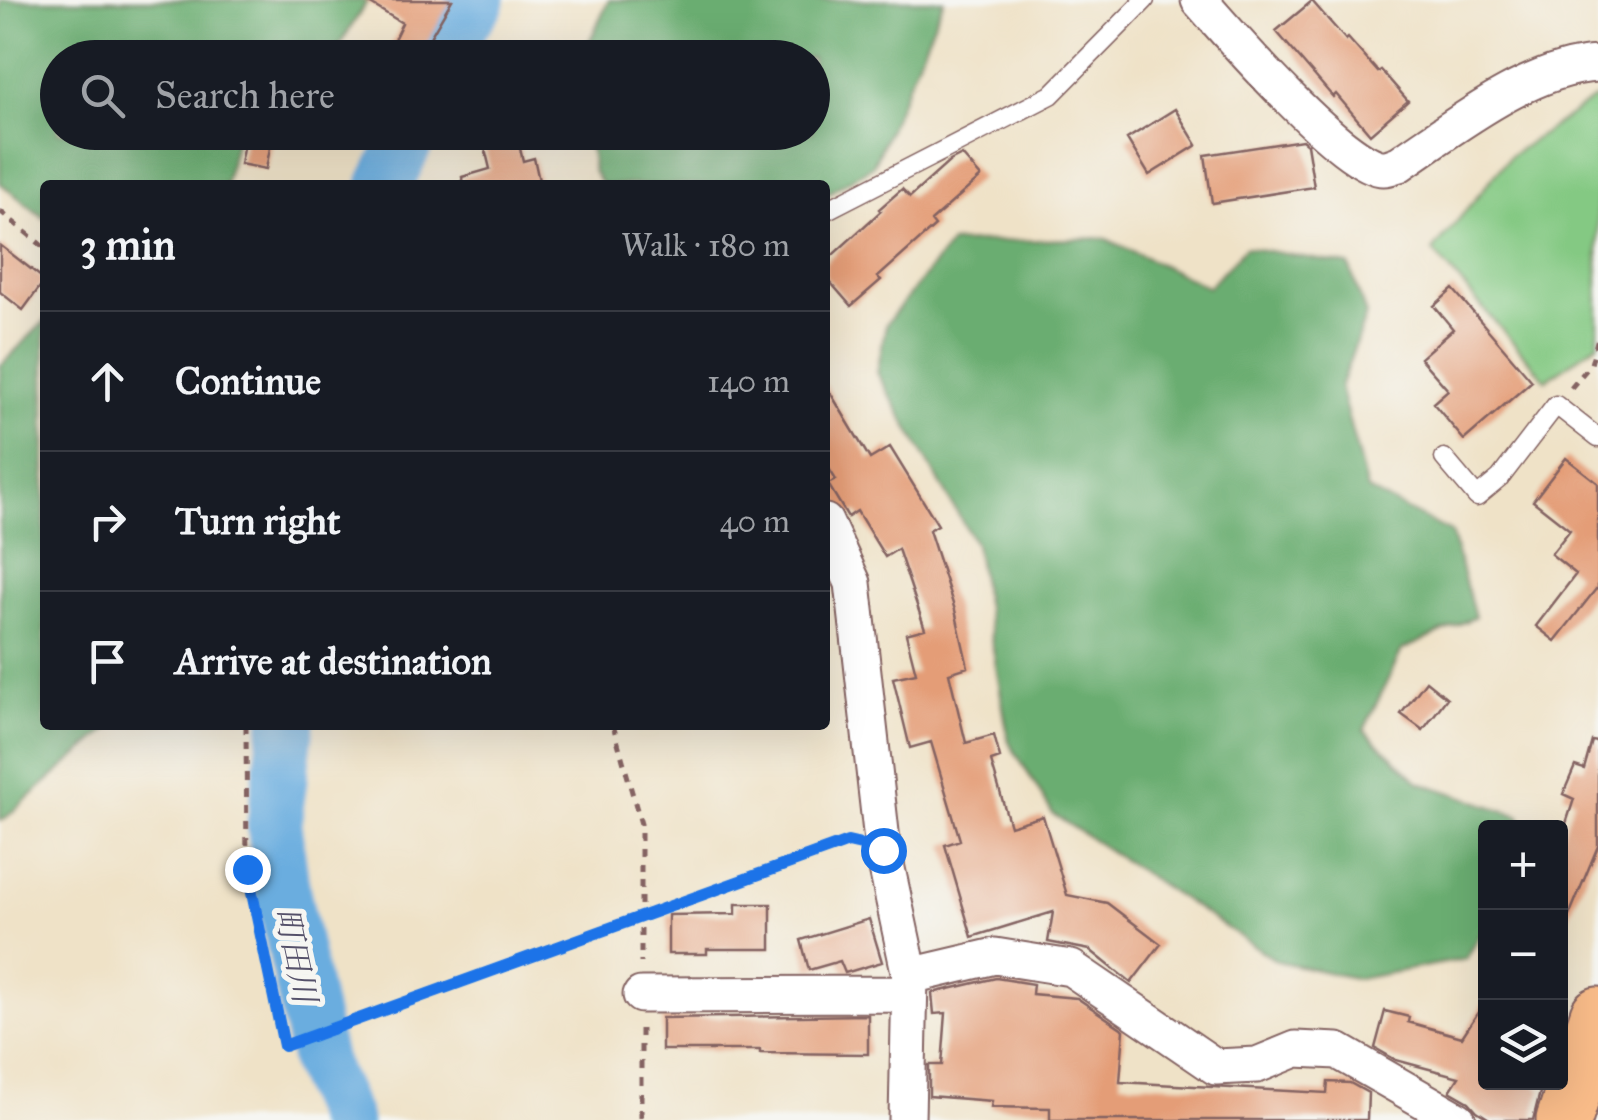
<!DOCTYPE html>
<html lang="en">
<head>
<meta charset="utf-8">
<style>
  :root { --surface:#171b24; --page:#20242c; --text:#f1f3f6; --muted:#9ea1a6; --line:#363941 }
  body { margin:0; font-family:"IM FELL Great Primer","Noto Serif JP",serif; background:var(--page); color:var(--text) }
  .controls { position:absolute; right:30px; bottom:30px; display:grid; overflow:hidden; border-radius:10px; box-shadow:0 10px 40px #0002 }
  .controls button { width:90px; height:90px; display:grid; place-items:center; padding:0; border:0; border-bottom:2px solid var(--line); background:var(--surface); color:var(--text); font:50px sans-serif }
  .stop { position:absolute; width:30px; height:30px; margin:-22px; border:8px solid #1a73e8; border-radius:50%; background:#fff }
  .stop.end { background:#1a73e8; border-color:#fff; box-shadow:0 2px 10px #0008 }
  .list { margin:0; padding:0; list-style:none }
  h2 { display:flex; justify-content:space-between; align-items:center; height:130px; margin:0; padding:0 40px; font-size:42px }
  h2 small { font-size:32px; font-weight:400; color:var(--muted) }
  .list li { display:grid; grid-template-columns:65px 1fr auto; gap:30px; align-items:center; box-sizing:border-box; height:140px; padding:0 40px; border-top:2px solid var(--line) }
  .list b { display:block; font-size:38px; white-space:nowrap }
  .list em { font-size:32px; font-style:normal; color:var(--muted) }
  .icon { flex:none; width:55px; height:55px; fill:none; stroke:currentColor; stroke-width:2; stroke-linecap:round; stroke-linejoin:round }
  .map { position:relative; flex:none; width:1598px; height:1120px; overflow:hidden }
  .search { position:absolute; background:var(--surface); box-shadow:0 10px 40px #0002; left:40px; top:40px; width:790px; height:110px; display:flex; align-items:center; gap:25px; box-sizing:border-box; padding:0 35px; border-radius:55px; color:var(--muted); font-size:38px }
  .panel { position:absolute; background:var(--surface); box-shadow:0 10px 40px #0002; left:40px; top:180px; width:790px; height:550px; border-radius:10px }
  .map>svg:first-child { display:block }
  .green { fill:#84c983; stroke:#677457; stroke-width:2.5 }
  .forest { fill:#6bad71; stroke:#5a664e; stroke-width:2.5 }
  .lines { fill:none; stroke-linecap:round; stroke-linejoin:round }
  .river { stroke:#6aaddf; stroke-width:55 }
  .building { fill:#e49d77 }
  .service-casing { stroke:#846362; stroke-width:21 }
  .minor-casing { stroke:#846362; stroke-width:39 }
  .primary-casing { stroke:#846362; stroke-width:59 }
  .path { stroke:#846362; stroke-width:5; stroke-dasharray:8 8; stroke-linecap:butt }
  .service { stroke:#fff; stroke-width:18 }
  .minor { stroke:#fff; stroke-width:35 }
  .primary { stroke:#f9bc89; stroke-width:55 }
  .route { stroke:#1a73e8; stroke-width:12 }
  .labels { text-anchor:middle; stroke-width:10; stroke-linejoin:round; paint-order:stroke }
  .water-label { font-size:32px; font-style:italic; fill:#55516a; stroke:#f6f6f2 }
</style>
</head>
<body>
<div class="map">
<svg width="1598" height="1120" viewBox="0 0 1598 1120">
  <rect width="100%" height="100%" fill="#f6f6f2"/>
  <filter id="ink" filterUnits="userSpaceOnUse"><feTurbulence type="fractalNoise" baseFrequency=".01" numOctaves="2"/><feDisplacementMap in="SourceGraphic" scale="20" xChannelSelector="R" yChannelSelector="G"/><feConvolveMatrix kernelMatrix="1 2 1 2 8 2 1 2 1" color-interpolation-filters="sRGB"/></filter>
  <filter id="wash" filterUnits="userSpaceOnUse"><feTurbulence type="fractalNoise" baseFrequency=".0048" numOctaves="4" result="noise"/><feDisplacementMap in="SourceGraphic" scale="40" xChannelSelector="R" yChannelSelector="G"/><feGaussianBlur stdDeviation="2.25" result="paint"/><feColorMatrix in="noise" values="0 0 0 0 0 0 0 0 0 0 0 0 0 0 0 0 0 1.4 0 .05"/><feComposite in="paint" operator="in"/></filter>
  <g filter="url(#wash)">
    <rect width="100%" height="100%" fill="#efe2c7"/>
    <!-- green -->
    <path class="green" d="M1594,99L1598,102V343L1546,380L1433,251L1510,156Z"/>
    <!-- forest -->
    <path class="forest" d="M0,0H368L332,57L58,58V132L237,133L225,185H45V219L0,183Z
      M609,0H944L873,166L825,195V185H602L593,171L588,133L812,132V58L582,57Z
      M1104,238L1208,287L1246,247L1349,265L1366,315L1340,387L1367,490L1451,532L1475,617L1402,650L1364,730L1419,782L1520,816L1523,827L1486,828L1485,927L1466,959L1358,979L1277,961L1053,814L1009,742L975,544L877,373L886,324L951,243Z
      M45,321V725H113L3,820H0V366Z"/>
    <g class="lines">
      <!-- river -->
      <path class="river" d="M445,58L457,30L478,0
        M385,185L411,132
        M287,725L274,825L283,892L319,1063L344,1120"/>
    </g>
    <g id="blocks">
      <!-- building -->
      <path class="building" d="M364,0H452L418,58H385L402,23Z
        M1312,1L1346,40L1348,38L1378,72L1381,70L1408,101L1370,134L1336,94L1333,97L1276,31Z
        M1175,109L1197,145L1149,175L1127,139Z
        M246,132H273L266,169L240,164Z
        M481,132H516L523,161L534,158L540,185H463L462,177L490,169Z
        M1302,140L1307,144L1314,187L1212,203L1205,155Z
        M962,155L981,177L931,221L935,226L878,277L881,280L851,306L825,276V262L881,211L879,209L902,189L910,197L950,161Z
        M0,245L45,280L23,310L0,292Z
        M1453,289L1532,381L1464,440L1433,403L1448,390L1420,358L1453,329L1434,306Z
        M825,384L870,459L890,447L938,525L929,530L955,610L968,667L949,673L966,743L994,735L1000,758L991,761L1010,826L1043,816L1067,895L1107,903L1161,944L1131,983L1090,950L1048,942L1053,912L972,937L945,845L960,840L931,742L910,748L893,678L916,673L906,634L925,629L898,549L885,557L857,511L848,517L828,484L836,480L825,462Z
        M1566,458L1598,483V590L1596,589L1555,641L1536,626L1576,574L1551,554L1570,530L1533,501Z
        M1426,681L1447,698L1423,730L1401,714Z
        M1592,741L1598,742V846L1561,935L1560,842L1574,799L1563,794L1575,766L1584,769Z
        M736,904H771V949H707V954H668V915L736,914Z
        M869,919L882,962L845,973L840,961L809,970L801,940Z
        M996,978L1033,984L1032,994L1077,998L1124,1030L1120,1082L1327,1093L1328,1082L1350,1083L1368,1093L1367,1120H1050V1108L991,1107L992,1101L929,1096V1065H942L946,1013L934,1014L932,993Z
        M1486,1000V1082H1528L1541,1088L1533,1120H1491L1477,1111L1469,1102L1450,1091L1459,1077L1396,1060L1375,1048L1385,1011L1409,1017L1408,1022L1462,1037Z
        M868,1015V1054L760,1053V1050H662V1018Z"/>
    </g>
  </g>
  <g filter="url(#ink)">
    <use href="#blocks" fill-opacity="0" stroke="#846362" stroke-width="2.5"/>
    <g class="lines">
      <!-- service casing -->
      <g class="service-casing">
        <path id="service" d="M825,211L1051,95L1145,0
          M1444,458L1477,497L1500,478L1556,405L1598,438"/>
      </g>
      <!-- minor casing -->
      <g class="minor-casing">
        <path id="minor" d="M1199,0C1227,32 1347,170 1384,168C1390,168 1394,165 1399,164C1454,127 1530,67 1598,64
          M825,522L853,583L883,850L910,976L907,1120
          M910,976L995,956L1071,968L1216,1067L1257,1065L1296,1049L1338,1051L1458,1120
          M641,995L909,994"/>
      </g>
      <!-- primary casing -->
      <g class="primary-casing">
        <path id="primary" d="M1564,1120L1598,1015"/>
      </g>
      <!-- path -->
      <path class="path" d="M0,211L45,248
        M1571,388L1591,364L1598,337
        M246,725L247,869L284,1047L851,843
        M613,725L641,824V963
        M641,1029V1120"/>
      <!-- service -->
      <use href="#service" class="service"/>
      <!-- minor -->
      <use href="#minor" class="minor"/>
      <!-- primary -->
      <use href="#primary" class="primary"/>
    </g>
  </g>
  <g class="lines" filter="url(#ink)">
    <!-- route -->
    <path class="route" d="M247,869L284,1046L848,842L883,850"/>
  </g>
  <g class="labels">
    <!-- water labels -->
    <g class="water-label">
      <text transform="translate(296 955) rotate(78)" y="11">町田川</text>
    </g>
  </g>
</svg>
<div class="controls">
<button>+</button>
<button>−</button>
<button><svg class="icon" aria-label="layers" viewBox="0 0 24 24"><path d="M12 4l9 5-9 5-9-5zM3 14l9 5 9-5"/></svg></button>
</div>
<div class="stop" style="left:883px;top:850px"></div>
<div class="stop end" style="left:247px;top:869px"></div>
<div class="search"><svg class="icon" aria-label="search" viewBox="0 0 24 24"><circle cx="10" cy="10" r="6"/><path d="M15 15l6 6"/></svg>Search here</div>
<section class="panel">
<h2>3 min<small>Walk · 180 m</small></h2>
<ul class="list">
<li><svg class="icon" aria-label="ahead" viewBox="0 0 24 24"><path d="M12 20V5M6 11l6-6 6 6"/></svg><div><b>Continue</b></div><em>140 m</em></li>
<li><svg class="icon" aria-label="right" viewBox="0 0 24 24"><path d="M7 20v-9h11M14 6l5 5-5 5"/></svg><div><b>Turn right</b></div><em>40 m</em></li>
<li><svg class="icon" aria-label="arrive" viewBox="0 0 24 24"><path d="M6 21V4h12l-3 4 3 4H6"/></svg><div><b>Arrive at destination</b></div></li>
</ul>
</section>
</div>
</body>
</html>
